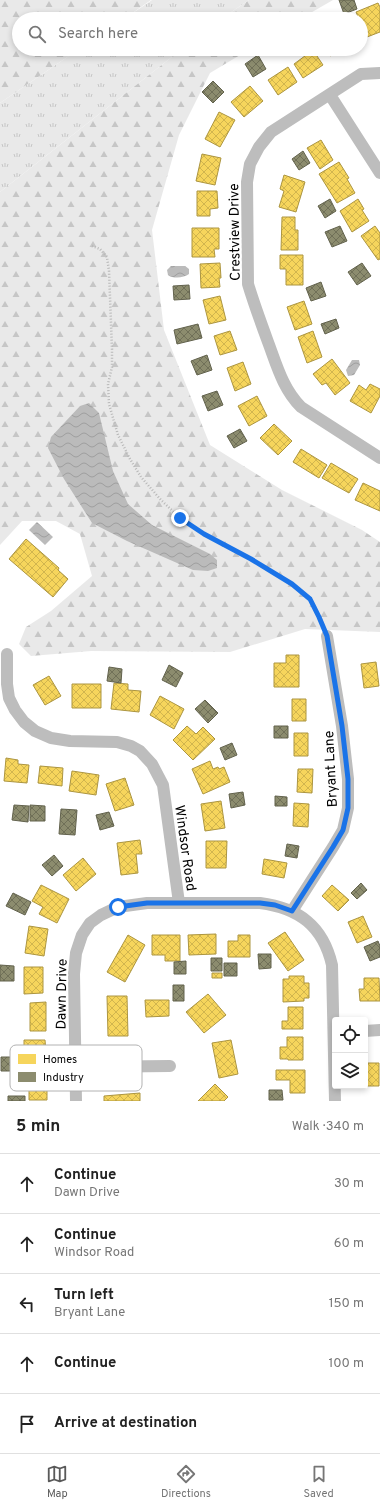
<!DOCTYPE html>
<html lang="en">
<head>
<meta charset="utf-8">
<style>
  :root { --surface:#fff; --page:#f6f6f6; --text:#222; --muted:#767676; --line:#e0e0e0; --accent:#595959 }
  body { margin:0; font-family:Overpass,sans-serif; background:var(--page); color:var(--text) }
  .controls { position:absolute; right:12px; bottom:12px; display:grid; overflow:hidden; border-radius:4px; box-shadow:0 2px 6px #0003 }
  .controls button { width:36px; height:36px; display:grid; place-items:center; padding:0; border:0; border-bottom:1px solid var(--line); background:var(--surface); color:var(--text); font:20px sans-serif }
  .stop { position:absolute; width:12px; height:12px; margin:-9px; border:3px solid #1a73e8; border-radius:50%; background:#fff }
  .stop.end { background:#1a73e8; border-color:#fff; box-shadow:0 1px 4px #0008 }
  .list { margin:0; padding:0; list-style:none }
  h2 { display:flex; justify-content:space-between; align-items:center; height:52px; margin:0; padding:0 16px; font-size:17px }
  h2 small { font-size:13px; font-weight:400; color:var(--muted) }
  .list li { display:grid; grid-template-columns:26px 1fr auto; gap:12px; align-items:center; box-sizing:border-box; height:60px; padding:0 16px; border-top:1px solid var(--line) }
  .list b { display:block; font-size:15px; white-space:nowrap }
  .list p { margin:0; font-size:13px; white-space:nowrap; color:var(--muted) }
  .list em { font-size:13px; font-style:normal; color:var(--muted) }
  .icon { flex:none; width:22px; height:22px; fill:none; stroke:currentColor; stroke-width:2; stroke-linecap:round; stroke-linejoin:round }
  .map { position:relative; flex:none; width:380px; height:1101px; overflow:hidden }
  .search { position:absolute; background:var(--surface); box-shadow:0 2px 6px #0003; left:12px; right:12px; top:12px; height:44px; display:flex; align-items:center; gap:10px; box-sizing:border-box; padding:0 14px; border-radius:22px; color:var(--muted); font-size:15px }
  .sheet { height:352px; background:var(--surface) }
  nav { display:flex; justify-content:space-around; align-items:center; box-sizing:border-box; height:56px; border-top:1px solid var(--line); background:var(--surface); font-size:11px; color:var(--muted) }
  nav a { display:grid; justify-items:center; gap:2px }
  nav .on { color:var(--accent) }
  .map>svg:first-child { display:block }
  .grass { fill:url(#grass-tufts) }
  .forest { fill:url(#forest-firs) }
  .water { fill:url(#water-waves) }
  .homes { fill:url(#homes-cross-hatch); stroke:#ac9540 }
  .industry { fill:url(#industry-cross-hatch); stroke:#62624d }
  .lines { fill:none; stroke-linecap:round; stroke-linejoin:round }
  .path { stroke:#b8b8b8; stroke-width:2.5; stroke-dasharray:1 2; stroke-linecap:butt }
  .minor { stroke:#bdbdbd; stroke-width:12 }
  .route { stroke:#1a73e8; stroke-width:5 }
  .labels { text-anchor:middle; stroke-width:4; stroke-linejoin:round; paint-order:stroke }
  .street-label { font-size:14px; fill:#000; stroke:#fff }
  .key { fill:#fff; stroke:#b2b2b2; stroke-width:1 }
  .key-label { font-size:11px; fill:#000 }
</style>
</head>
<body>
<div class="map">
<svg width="380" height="1101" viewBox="0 0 380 1101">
  <defs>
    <pattern id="grass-tufts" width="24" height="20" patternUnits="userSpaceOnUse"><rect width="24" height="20" fill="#e9e9e9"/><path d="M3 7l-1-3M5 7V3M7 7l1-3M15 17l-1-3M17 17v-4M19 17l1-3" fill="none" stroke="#c6c6c6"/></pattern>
    <pattern id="forest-firs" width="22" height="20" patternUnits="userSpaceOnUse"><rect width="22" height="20" fill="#e9e9e9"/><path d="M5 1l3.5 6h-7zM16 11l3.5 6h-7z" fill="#c6c6c6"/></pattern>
    <pattern id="water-waves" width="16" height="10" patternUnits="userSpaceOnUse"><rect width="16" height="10" fill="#bbb"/><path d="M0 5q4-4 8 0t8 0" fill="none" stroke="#9f9f9f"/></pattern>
    <pattern id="homes-cross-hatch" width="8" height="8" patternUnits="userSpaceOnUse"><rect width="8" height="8" fill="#f6d55c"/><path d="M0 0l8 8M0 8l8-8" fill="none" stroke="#d1b54e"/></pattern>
    <pattern id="industry-cross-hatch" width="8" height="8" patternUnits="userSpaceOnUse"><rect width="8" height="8" fill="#8c8c6e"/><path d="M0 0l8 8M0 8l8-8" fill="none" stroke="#707058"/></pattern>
  </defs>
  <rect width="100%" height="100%" fill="#fff"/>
  <!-- grass -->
  <path class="grass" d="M152,0H249L221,19H124Z
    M79,49H182L0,192V103Z"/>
  <!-- forest -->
  <path class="forest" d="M0,0H151L124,19H19V49H79L0,103Z
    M249,0H333L300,19H221Z
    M182,49H250L210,73L179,135L152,230L164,330L210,445L282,490L362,530L380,542V632L305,629L230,652L91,651L31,656L19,644L26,627L51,611L92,576L80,534L56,521H22L0,545V192Z"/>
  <!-- water -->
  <path class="water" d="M171,266H185L189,269V274C184,278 173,279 168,275L167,270Z
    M352,360H359L360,365L354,375L348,376L346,370Z
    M89,403L99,413L113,471L128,504L152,525L210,554L217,560V568L208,571L193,570L127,541L92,523L64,479L48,448L51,437L80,406Z
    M37,522L53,537L45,545L29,530Z"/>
  <!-- homes -->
  <path class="homes" d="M378,3L380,7V32L367,37L361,23V19H359L356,12Z
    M326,49H341L330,56Z
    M313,50L323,65L303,78L294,64Z
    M288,67L297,82L278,95L268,80Z
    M250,86L263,101L244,117L231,102Z
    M219,112L235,120L220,147L205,139Z
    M321,140L333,160L320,169L307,148Z
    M202,154L221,158L215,185L196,181Z
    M339,162L349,178L347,179L355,193L337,203L319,174Z
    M284,175L305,182L296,212L279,207L284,191L280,189Z
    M197,191H217L218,208L210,209V216H197Z
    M358,199L364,209L362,210L369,221L352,232L340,211Z
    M282,217H295V230H298V250H281Z
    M375,226L380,233V259L378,260L361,236Z
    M192,228H219V249H214L215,257H192Z
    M280,255H303V285H286V269H280Z
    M220,263L221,278H219L220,287L201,288L200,264Z
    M220,296L226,320L209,324L203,300Z
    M304,301L312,324L295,330L287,307Z
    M230,331L237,350L220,355L214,336Z
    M313,331L322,357L307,363L298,337Z
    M332,359L350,383L335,395L326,383L322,385L313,374Z
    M243,362L251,384L235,391L227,368Z
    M370,384L380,389V396L371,413L350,401L359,385L366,390Z
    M257,396L267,416L249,426L238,406Z
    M274,424L292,441L278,455L260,438Z
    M301,449L327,465L319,478L293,462Z
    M331,463L358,479L349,493L322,478Z
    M363,483L380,491V511L355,500Z
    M26,539L59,568L58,570L68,579L53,597L9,559Z
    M286,655H299V687H274V663H286Z
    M376,662L379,686L364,688L361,664Z
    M49,676L61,696L45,705L33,685Z
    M114,683L128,684V690L141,691L139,712L111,709Z
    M72,684H101V708H72Z
    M160,696L184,709L174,729L150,715Z
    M292,699H306V721H292Z
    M187,726L196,734L203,727L215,739L193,760L173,740Z
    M294,733H308V756H294Z
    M6,758L18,760V764L29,765L27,783L4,781Z
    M210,761L213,769L218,767L219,769L224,767L230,782L203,794L192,769Z
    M40,766L63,768L62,786L38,783Z
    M298,769H313L312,793L297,792Z
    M72,771L99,775L96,795L69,791Z
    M125,778L134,805L115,811L106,784Z
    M221,801L225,828L205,831L201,804Z
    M294,803L309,804L308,827L293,826Z
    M140,840L142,854H136L138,873L121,875L117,843Z
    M206,841H227L226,868H206Z
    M83,858L96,874L76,891L63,875Z
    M264,859L287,863L284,878L262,874Z
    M41,885L69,899L57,923L39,914L43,907L32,901Z
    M332,885L349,900L338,911L322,896Z
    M363,916L372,937L357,943L348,922Z
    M29,926L48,929L44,956L25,953Z
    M285,932L304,960L288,971L268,943Z
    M216,934V954L189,955L188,935Z
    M128,935L145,945L125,982L107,972Z
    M152,935H180V961H165V955H152Z
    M238,935H250V957H228V941H238Z
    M24,967H43V993L24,994Z
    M212,973H222V978H212Z
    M289,976H304V983H309V998H304V1001L283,1002V979H289Z
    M364,978H379L380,1001H360L359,989H364Z
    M208,994L226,1015L204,1033L186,1012Z
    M107,996H127L128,1036H108Z
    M145,1000H169V1016L146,1017Z
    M46,1002V1031H30V1003Z
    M288,1007H303V1029H282V1021H288Z
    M287,1037H303V1060H288V1059H280V1047H287Z
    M24,1040H45L46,1052H40V1063H24Z
    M231,1040L238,1074L219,1078L212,1043Z
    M365,1063H379V1086H365Z
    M276,1070H305V1093H290V1080H276Z
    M29,1074L47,1075V1100H29Z
    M215,1084L228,1097L224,1101H198Z
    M140,1093V1101H104V1096Z"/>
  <!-- industry -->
  <path class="industry" d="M339,0H354L357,9L344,14Z
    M258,55L266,69L253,77L245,64Z
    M213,81L224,92L213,103L202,92Z
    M303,151L310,163L299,170L292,159Z
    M330,199L336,211L325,218L318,206Z
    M340,226L347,241L332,247L325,232Z
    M362,263L371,276L357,285L348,272Z
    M321,282L326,296L311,301L306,288Z
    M189,285L190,299L174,300L173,286Z
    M336,319L339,328L325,334L321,324Z
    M198,324L202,338L177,344L174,330Z
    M207,355L212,370L197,375L191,361Z
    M217,391L223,405L208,411L202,396Z
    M240,429L247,441L234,448L227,436Z
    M169,665L183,673L176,687L162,680Z
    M109,667L122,669L121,683L107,681Z
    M205,700L218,713L208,723L195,709Z
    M274,726H288V738H274Z
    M232,743L237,755L225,760L220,748Z
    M243,792L245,805L231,808L229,794Z
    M275,796L287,797V806H275Z
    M14,805L29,806L28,822L12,820Z
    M30,805L45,806V821H30Z
    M61,809L77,810L75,835L59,834Z
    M109,812L114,826L100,830L96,815Z
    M287,844L299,846L297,858L285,856Z
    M54,855L63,866L52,876L42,865Z
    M361,883L367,890L357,899L351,893Z
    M13,893L31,902L25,915L6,906Z
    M378,941L380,946V957L370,961L364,947Z
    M258,954H271V968L259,969Z
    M211,958H222V971H211Z
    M186,961V974H174V962Z
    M224,963H237V976H224Z
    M0,965L14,966V981H0Z
    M173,985H184V1001H173Z
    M1,1057H19V1071H1Z
    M269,1090H282L283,1100H269Z
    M8,1096H25V1101H8Z"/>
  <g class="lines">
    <!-- path -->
    <path class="path" d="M92,246L100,249L107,257L109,271L112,349V367L108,384L109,404L118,435L130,459L141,477L161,500L180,518L204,534L251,559L292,584L309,599L323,626"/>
    <!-- minor -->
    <path class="minor" d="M380,73L361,74L271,132L259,147L250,164L247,182L248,284C254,304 261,323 268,342C277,366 283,389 301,407L380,458
      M330,95L380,173
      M7,654V684L9,698L15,710L24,722L35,731L51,738L70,741L117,742L131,746L140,751L152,764L163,785L179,903
      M292,911L333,847L343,830L348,808V779L342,726L327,636
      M365,1031L380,1030
      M76,1067L170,1066
      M76,1101L74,974L76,953L82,935L90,923L101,915L118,907L147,903H260C299,908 323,926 332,965L335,1101"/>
  </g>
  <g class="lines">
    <!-- route -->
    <path class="route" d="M118,907L147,903H260L275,905L292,911L333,847L343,830L348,808V779L342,726L327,636L319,617L310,599L292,584L251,559L204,534L180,518"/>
  </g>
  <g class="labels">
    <!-- street labels -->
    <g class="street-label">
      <text transform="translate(234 232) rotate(-91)" y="5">Crestview Drive</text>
      <text transform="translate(330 769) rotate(-93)" y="5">Bryant Lane</text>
      <text transform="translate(186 848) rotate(82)" y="5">Windsor Road</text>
      <text transform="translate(61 994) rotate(-89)" y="5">Dawn Drive</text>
    </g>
  </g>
  <!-- legend -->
  <rect x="10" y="1045" width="132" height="46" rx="6" class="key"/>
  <rect x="18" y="1054" width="18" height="10" fill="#f6d55c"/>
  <rect x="18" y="1072" width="18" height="10" fill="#8c8c6e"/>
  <g class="key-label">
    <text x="43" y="1063">Homes</text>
    <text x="43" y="1081">Industry</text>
  </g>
</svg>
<div class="controls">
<button><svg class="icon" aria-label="locate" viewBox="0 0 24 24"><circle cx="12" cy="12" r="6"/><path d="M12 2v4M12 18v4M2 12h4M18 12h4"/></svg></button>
<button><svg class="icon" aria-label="layers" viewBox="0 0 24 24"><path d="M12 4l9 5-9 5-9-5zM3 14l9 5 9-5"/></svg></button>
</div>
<div class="stop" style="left:118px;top:907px"></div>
<div class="stop end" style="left:180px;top:518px"></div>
<div class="search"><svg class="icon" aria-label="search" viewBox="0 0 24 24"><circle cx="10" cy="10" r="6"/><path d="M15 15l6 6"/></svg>Search here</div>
</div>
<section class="sheet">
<h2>5 min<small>Walk · 340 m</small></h2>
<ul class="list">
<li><svg class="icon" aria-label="ahead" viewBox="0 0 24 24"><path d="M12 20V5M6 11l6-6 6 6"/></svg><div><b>Continue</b><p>Dawn Drive</p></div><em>30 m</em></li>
<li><svg class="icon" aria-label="ahead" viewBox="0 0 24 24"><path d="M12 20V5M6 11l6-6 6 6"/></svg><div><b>Continue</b><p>Windsor Road</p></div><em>60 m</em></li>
<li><svg class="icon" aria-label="left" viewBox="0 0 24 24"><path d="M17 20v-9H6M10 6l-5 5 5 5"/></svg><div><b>Turn left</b><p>Bryant Lane</p></div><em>150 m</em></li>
<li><svg class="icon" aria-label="ahead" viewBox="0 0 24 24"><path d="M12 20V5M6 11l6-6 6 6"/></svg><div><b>Continue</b></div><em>100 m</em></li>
<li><svg class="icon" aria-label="arrive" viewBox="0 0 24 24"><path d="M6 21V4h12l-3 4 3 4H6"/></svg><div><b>Arrive at destination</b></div></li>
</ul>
</section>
<nav>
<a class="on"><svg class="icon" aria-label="map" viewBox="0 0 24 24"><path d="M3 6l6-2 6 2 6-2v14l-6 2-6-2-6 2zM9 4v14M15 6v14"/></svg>Map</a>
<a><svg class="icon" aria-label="directions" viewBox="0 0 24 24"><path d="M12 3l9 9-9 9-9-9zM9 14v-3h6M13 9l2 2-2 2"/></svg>Directions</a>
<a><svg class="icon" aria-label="saved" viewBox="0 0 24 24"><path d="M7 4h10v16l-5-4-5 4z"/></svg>Saved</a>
</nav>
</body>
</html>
